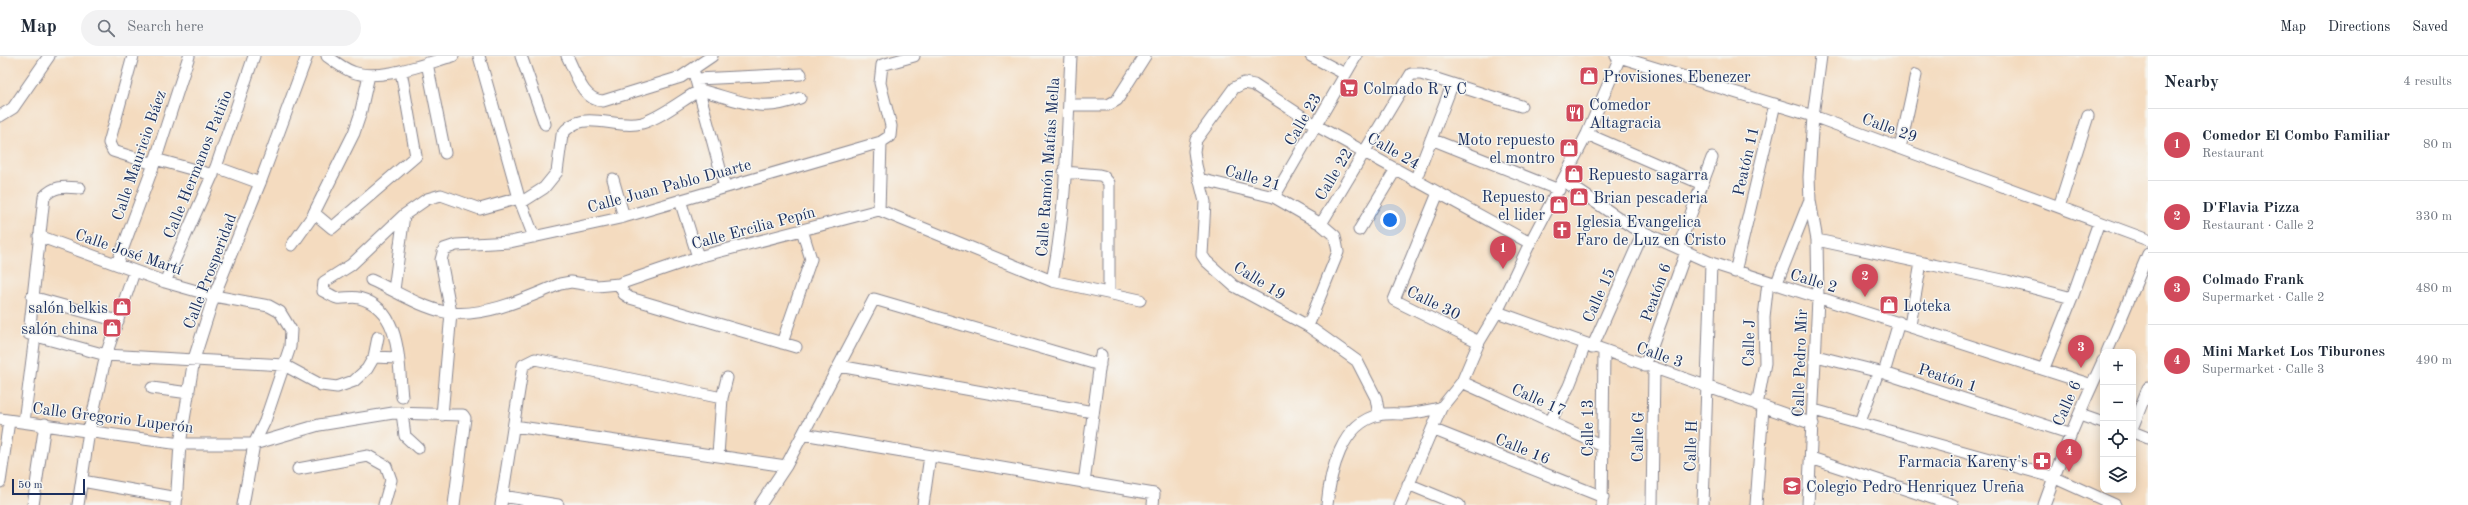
<!DOCTYPE html>
<html lang="en">
<head>
<meta charset="utf-8">
<style>
  :root { --surface:#fff; --page:#f2f2f3; --text:#1f2937; --muted:#747a83; --line:#e0e1e3; --accent:#d1495b }
  body { margin:0; font-family:"Old Standard TT",serif; background:var(--page); color:var(--text) }
  .controls { position:absolute; right:12px; bottom:12px; display:grid; overflow:hidden; border-radius:8px; box-shadow:0 2px 10px #0003 }
  .controls button { width:36px; height:36px; display:grid; place-items:center; padding:0; border:0; border-bottom:1px solid var(--line); background:var(--surface); color:var(--text); font:20px sans-serif }
  .scale { position:absolute; left:12px; bottom:10px; width:73px; box-sizing:border-box; padding-left:4px; border:2px solid #1b2f5e; border-top:0; font-size:11px; line-height:14px; white-space:nowrap; color:#1b2f5e; -webkit-text-stroke:3px #f6f6f2; paint-order:stroke }
  .you { position:absolute; left:1390px; top:164px; width:14px; height:14px; margin:-10px; border:3px solid #fff; border-radius:50%; background:#1a73e8; box-shadow:0 0 0 6px #1a73e833 }
  .badge { display:grid; place-items:center; width:26px; height:26px; border-radius:50%; background:var(--accent); color:#fff; font-size:13px; font-weight:700 }
  .pin { position:absolute; translate:-50% -33px; filter:drop-shadow(0 1px 2px #0008) }
  .pin::after { content:''; position:absolute; top:21px; width:14px; height:12px; background:inherit; clip-path:polygon(0 0,100% 0,50% 100%) }
  .list { margin:0; padding:0; list-style:none }
  h2 { display:flex; justify-content:space-between; align-items:center; height:52px; margin:0; padding:0 16px; font-size:17px }
  h2 small { font-size:13px; font-weight:400; color:var(--muted) }
  .list li { display:grid; grid-template-columns:26px 1fr auto; gap:12px; align-items:center; box-sizing:border-box; height:72px; padding:0 16px; border-top:1px solid var(--line) }
  .list b { display:block; font-size:15px; white-space:nowrap }
  .list p { margin:0; font-size:13px; white-space:nowrap; color:var(--muted) }
  .list em { font-size:13px; font-style:normal; color:var(--muted) }
  .icon { flex:none; width:22px; height:22px; fill:none; stroke:currentColor; stroke-width:2; stroke-linecap:round; stroke-linejoin:round }
  .map { position:relative; flex:none; width:2148px; height:449px; overflow:hidden }
  header { display:flex; align-items:center; gap:24px; box-sizing:border-box; height:56px; padding:0 20px; background:var(--surface); border-bottom:1px solid var(--line) }
  header strong { font-size:19px }
  nav { display:flex; gap:22px; margin-inline-start:auto; font-size:14px }
  .search { width:280px; height:36px; background:var(--page); display:flex; align-items:center; gap:10px; box-sizing:border-box; padding:0 14px; border-radius:22px; color:var(--muted); font-size:15px }
  main { display:flex }
  aside { flex:1; background:var(--surface) }
  .map>svg:first-child { display:block }
  .lines { fill:none; stroke-linecap:round; stroke-linejoin:round }
  .minor-casing { stroke:#88858e; stroke-width:13 }
  .minor { stroke:#fff; stroke-width:11 }
  .labels { text-anchor:middle; stroke-width:3; stroke-linejoin:round; paint-order:stroke }
  .poi-label { font-size:16px; fill:#1b2f5e; stroke:#f6f6f2; text-anchor:start }
  .street-label { font-size:16px; fill:#1b2f5e; stroke:#f6f6f2 }
</style>
</head>
<body>
<header>
<strong>Map</strong>
<div class="search"><svg class="icon" aria-label="search" viewBox="0 0 24 24"><circle cx="10" cy="10" r="6"/><path d="M15 15l6 6"/></svg>Search here</div>
<nav><a>Map</a><a>Directions</a><a>Saved</a></nav>
</header>
<main>
<div class="map">
<svg width="2148" height="449" viewBox="0 0 2148 449">
  <rect width="100%" height="100%" fill="#f6f6f2"/>
  <filter id="ink" filterUnits="userSpaceOnUse"><feTurbulence type="fractalNoise" baseFrequency=".025" numOctaves="2"/><feDisplacementMap in="SourceGraphic" scale="8" xChannelSelector="R" yChannelSelector="G"/><feConvolveMatrix kernelMatrix="1 2 1 2 8 2 1 2 1" color-interpolation-filters="sRGB"/></filter>
  <filter id="wash" filterUnits="userSpaceOnUse"><feTurbulence type="fractalNoise" baseFrequency=".012" numOctaves="4" result="noise"/><feDisplacementMap in="SourceGraphic" scale="16" xChannelSelector="R" yChannelSelector="G"/><feGaussianBlur stdDeviation="0.9" result="paint"/><feColorMatrix in="noise" values="0 0 0 0 0 0 0 0 0 0 0 0 0 0 0 0 0 1.4 0 .05"/><feComposite in="paint" operator="in"/></filter>
  <g filter="url(#wash)">
    <rect width="100%" height="100%" fill="#f4dbbf"/>
  </g>
  <g filter="url(#ink)">
    <g class="lines">
      <!-- minor casing -->
      <g class="minor-casing">
        <path id="minor" d="M133,0L109,87L113,95L154,108
          M327,0C335,6 344,13 353,16C380,26 426,7 453,0
          M479,0L519,142L534,181
          M521,0L545,68
          M567,0C576,17 582,44 603,45L681,21L712,0
          M1311,0L1345,18
          M1616,0L1813,60L2148,184
          M427,7L445,97
          M693,13L725,131
          M369,19L360,59L354,77L314,157L332,172L416,100L401,15
          M697,23L801,18
          M1069,49H1108L1117,44L1145,0
          M0,60L13,52L49,0
          M1587,78L1702,128
          M1431,83L1559,134
          M1900,92L1916,19
          M155,103L213,119
          M216,111L260,127
          M1064,116L1099,119L1103,120L1109,127V237
          M613,123L624,161
          M1199,123L1274,141L1321,168L1335,180L1338,196L1308,270
          M1415,125L1452,29
          M1564,125L1632,171L1711,207L2092,329
          M80,132C65,131 54,129 44,141L29,278L106,299L284,309L321,329L337,331L354,325L367,313L374,301L378,281
          M1438,137L1394,244L1479,286
          M1274,141L1356,0
          M680,144L698,201
          M522,146L544,132L557,116L562,79C580,51 615,74 642,67C662,61 682,44 700,34C739,44 759,58 800,42
          M2059,151L2088,60
          M879,154L881,86
          M1321,168L1411,18H1421L1521,50
          M1359,174L1396,113
          M39,180L165,226L214,240L269,250L280,256L291,274L290,291L265,365L254,388L243,449
          M1817,184L2007,225L2072,242L2044,312
          M292,189L314,158
          M1678,192L1712,102
          M117,208L154,108L189,0
          M1735,216L1775,48
          M371,224C394,234 420,251 445,256C482,263 527,242 560,228L571,226L597,230L619,228L698,201L879,154L1052,225L1140,244
          M1052,225C1067,152 1067,74 1071,0
          M165,226L216,111L254,0
          M619,228L624,238L630,242L796,291
          M1776,229L1809,146
          M394,234L404,159
          M32,241L118,265
          M2072,242L2099,166
          M1497,256L1813,368
          M1910,269L1921,207
          M782,287L811,203L802,174
          M1592,292L1643,177
          M2107,296L2148,198
          M1816,300L1884,317L2069,377
          M374,301L397,302
          M839,310L1093,356
          M1645,310L1686,196
          M1884,317L1899,266
          M1462,326L1603,390
          M152,332L189,337
          M402,341C398,306 402,253 359,242C352,240 344,243 337,242C333,241 328,237 323,235L324,226L351,209L404,159L427,143L441,139L480,153L519,142
          M1757,349L1765,307L1764,261L1768,226
          M1814,354L2053,421L2115,449
          M402,357L405,380L418,392
          M442,359L451,257L441,204L444,193L456,189L510,186L620,162L881,86L890,80L891,70L880,27L882,9L914,0
          M1379,359L1376,342L1357,305L1308,270L1234,230L1206,205L1202,199L1205,146L1196,109L1194,95L1196,84L1234,32L1244,27L1254,29L1317,70L1530,187
          M2080,359L2103,367
          M0,363L180,388H254L319,369L393,357L463,359L465,362L454,449
          M24,366L35,280
          M1550,366L1569,330L1585,289
          M1860,366L1878,316
          M514,370L786,410
          M2133,370L2148,332
          M1432,373L1603,441
          M2133,376L2148,382
          M803,378L1154,438L1153,449
          M718,399L722,342L727,322
          M1811,402L1953,449
          M298,413L368,400L386,410L391,424L384,449
          M82,425L177,442
          M0,426L9,365
          M1084,427L1101,299
          M1408,428L1459,449
          M502,440L558,449
          M33,449L45,368
          M78,449L89,375L106,299L134,216
          M176,449L180,388L194,303L214,240L260,127L307,0
          M501,449L523,309L535,303L722,342
          M760,449L786,410L874,243L1100,309
          M923,449L930,400
          M1327,449C1330,417 1341,367 1379,359C1387,357 1396,358 1404,358C1416,357 1429,354 1441,352
          M1400,449L1441,352L1462,326L1479,286L1497,256L1530,187L1587,78L1620,1
          M1602,449L1604,296
          M1652,449L1654,313
          M1703,449L1711,207
          M1756,449L1763,351
          M1808,449L1818,243L1817,184L1810,145L1809,121L1813,60L1821,0
          M2044,449C2061,400 2081,352 2103,305"/>
      </g>
      <!-- minor -->
      <use href="#minor" class="minor"/>
    </g>
  </g>
  <!-- icons -->
  <defs>
    <g id="shop-square" transform="scale(1)"><rect x="-9" y="-9" width="18" height="18" rx="4" fill="#d1495b" stroke="#f6f6f2"/><path d="M-5-2.5h2.3a2.7 3.5 0 0 1 5.4 0H5L5.5 6h-11ZM-1.5-2.5h3a1.5 2.3 0 0 0-3 0Z" fill="#fff"/></g>
    <g id="supermarket-square" transform="scale(1)"><rect x="-9" y="-9" width="18" height="18" rx="4" fill="#d1495b" stroke="#f6f6f2"/><path d="M-6-5.5h2.5l.6 2H6L4.5 2H-2.5L-4.4-4H-6ZM-1.5 3.2a1.3 1.3 0 1 0 .1 0ZM3 3.2a1.3 1.3 0 1 0 .1 0Z" fill="#fff"/></g>
    <g id="restaurant-square" transform="scale(1)"><rect x="-9" y="-9" width="18" height="18" rx="4" fill="#d1495b" stroke="#f6f6f2"/><path d="M-5-6h1v4h1v-4h1v4h1v-4h1v5L-1.5 .5V6h-2V.5L-5-1ZM5-6V6H3V1.5H1.5Q1.5-4 5-6Z" fill="#fff"/></g>
    <g id="church-square" transform="scale(1)"><rect x="-9" y="-9" width="18" height="18" rx="4" fill="#d1495b" stroke="#f6f6f2"/><path d="M-1.2-6h2.4v3.5h3.3v2.4h-3.3V6h-2.4V-.1h-3.3v-2.4h3.3Z" fill="#fff"/></g>
    <g id="pharmacy-square" transform="scale(1)"><rect x="-9" y="-9" width="18" height="18" rx="4" fill="#d1495b" stroke="#f6f6f2"/><path d="M-2-6h4v4h4v4h-4v4h-4v-4h-4v-4h4Z" fill="#fff"/></g>
    <g id="school-square" transform="scale(1)"><rect x="-9" y="-9" width="18" height="18" rx="4" fill="#d1495b" stroke="#f6f6f2"/><path d="M0-5L7-2L0 1L-7-2ZM-4 1L0 2.5L4 1V4Q0 6-4 4Z" fill="#fff"/></g>
  </defs>
  <g fill-rule="evenodd">
    <use href="#shop-square" x="1589" y="20"/>
    <use href="#supermarket-square" x="1349" y="32"/>
    <use href="#restaurant-square" x="1575" y="57"/>
    <use href="#shop-square" x="1569" y="92"/>
    <use href="#shop-square" x="1574" y="118"/>
    <use href="#shop-square" x="1579" y="141"/>
    <use href="#shop-square" x="1559" y="149"/>
    <use href="#church-square" x="1562" y="174"/>
    <use href="#shop-square" x="1889" y="249"/>
    <use href="#shop-square" x="122" y="251"/>
    <use href="#shop-square" x="112" y="272"/>
    <use href="#pharmacy-square" x="2042" y="405"/>
    <use href="#school-square" x="1792" y="430"/>
  </g>
  <g class="labels">
    <!-- poi labels -->
    <g class="poi-label">
      <text x="1603" y="26">Provisiones Ebenezer</text>
      <text x="1363" y="38">Colmado R y C</text>
      <text x="1589" y="54">Comedor<tspan x="1589" dy="18">Altagracia</tspan></text>
      <text x="1555" y="89" text-anchor="end">Moto repuesto<tspan x="1555" dy="18">el montro</tspan></text>
      <text x="1588" y="124">Repuesto sagarra</text>
      <text x="1545" y="146" text-anchor="end">Repuesto<tspan x="1545" dy="18">el lider</tspan></text>
      <text x="1593" y="147">Brian pescaderia</text>
      <text x="1576" y="171">Iglesia Evangelica<tspan x="1576" dy="18">Faro de Luz en Cristo</tspan></text>
      <text x="1903" y="255">Loteka</text>
      <text x="108" y="257" text-anchor="end">salón belkis</text>
      <text x="98" y="278" text-anchor="end">salón china</text>
      <text x="2028" y="411" text-anchor="end">Farmacia Kareny's</text>
      <text x="1806" y="436">Colegio Pedro Henriquez Ureña</text>
    </g>
    <!-- street labels -->
    <g class="street-label">
      <text transform="translate(1302 63) rotate(-60)" y="6">Calle 23</text>
      <text transform="translate(1890 71) rotate(20)" y="6">Calle 29</text>
      <text transform="translate(1394 94) rotate(30)" y="6">Calle 24</text>
      <text transform="translate(138 99) rotate(-71)" y="6">Calle Mauricio Báez</text>
      <text transform="translate(1745 105) rotate(-77)" y="6">Peatón 11</text>
      <text transform="translate(197 108) rotate(-68)" y="6">Calle Hermanos Patiño</text>
      <text transform="translate(1047 111) rotate(-86)" y="6">Calle Ramón Matías Mella</text>
      <text transform="translate(1333 118) rotate(-59)" y="6">Calle 22</text>
      <text transform="translate(1253 121) rotate(16)" y="6">Calle 21</text>
      <text transform="translate(669 129) rotate(-15)" y="6">Calle Juan Pablo Duarte</text>
      <text transform="translate(753 171) rotate(-15)" y="6">Calle Ercilia Pepín</text>
      <text transform="translate(129 195) rotate(19)" y="6">Calle José Martí</text>
      <text transform="translate(209 215) rotate(-69)" y="6">Calle Prosperidad</text>
      <text transform="translate(1260 224) rotate(32)" y="6">Calle 19</text>
      <text transform="translate(1814 224) rotate(17)" y="6">Calle 2</text>
      <text transform="translate(1655 236) rotate(-70)" y="6">Peatón 6</text>
      <text transform="translate(1598 239) rotate(-66)" y="6">Calle 15</text>
      <text transform="translate(1434 246) rotate(26)" y="6">Calle 30</text>
      <text transform="translate(1748 287) rotate(-88)" y="6">Calle J</text>
      <text transform="translate(1660 298) rotate(19)" y="6">Calle 3</text>
      <text transform="translate(1799 307) rotate(-88)" y="6">Calle Pedro Mir</text>
      <text transform="translate(1948 321) rotate(18)" y="6">Peatón 1</text>
      <text transform="translate(1539 343) rotate(24)" y="6">Calle 17</text>
      <text transform="translate(2066 347) rotate(-66)" y="6">Calle 6</text>
      <text transform="translate(113 361) rotate(7)" y="6">Calle Gregorio Luperón</text>
      <text transform="translate(1587 372) rotate(-90)" y="6">Calle 13</text>
      <text transform="translate(1637 381) rotate(-89)" y="6">Calle G</text>
      <text transform="translate(1690 390) rotate(-88)" y="6">Calle H</text>
      <text transform="translate(1523 392) rotate(22)" y="6">Calle 16</text>
    </g>
  </g>
</svg>
<div class="controls">
<button>+</button>
<button>−</button>
<button><svg class="icon" aria-label="locate" viewBox="0 0 24 24"><circle cx="12" cy="12" r="6"/><path d="M12 2v4M12 18v4M2 12h4M18 12h4"/></svg></button>
<button><svg class="icon" aria-label="layers" viewBox="0 0 24 24"><path d="M12 4l9 5-9 5-9-5zM3 14l9 5 9-5"/></svg></button>
</div>
<div class="scale">50 m</div>
<div class="you"></div>
<div class="pin badge" style="left:1503px;top:213px">1</div>
<div class="pin badge" style="left:1865px;top:241px">2</div>
<div class="pin badge" style="left:2081px;top:312px">3</div>
<div class="pin badge" style="left:2069px;top:416px">4</div>
</div>
<aside>
<h2>Nearby<small>4 results</small></h2>
<ul class="list">
<li><span class="badge">1</span><div><b>Comedor El Combo Familiar</b><p>Restaurant</p></div><em>80 m</em></li>
<li><span class="badge">2</span><div><b>D'Flavia Pizza</b><p>Restaurant · Calle 2</p></div><em>330 m</em></li>
<li><span class="badge">3</span><div><b>Colmado Frank</b><p>Supermarket · Calle 2</p></div><em>480 m</em></li>
<li><span class="badge">4</span><div><b>Mini Market Los Tiburones</b><p>Supermarket · Calle 3</p></div><em>490 m</em></li>
</ul>
</aside>
</main>
</body>
</html>
